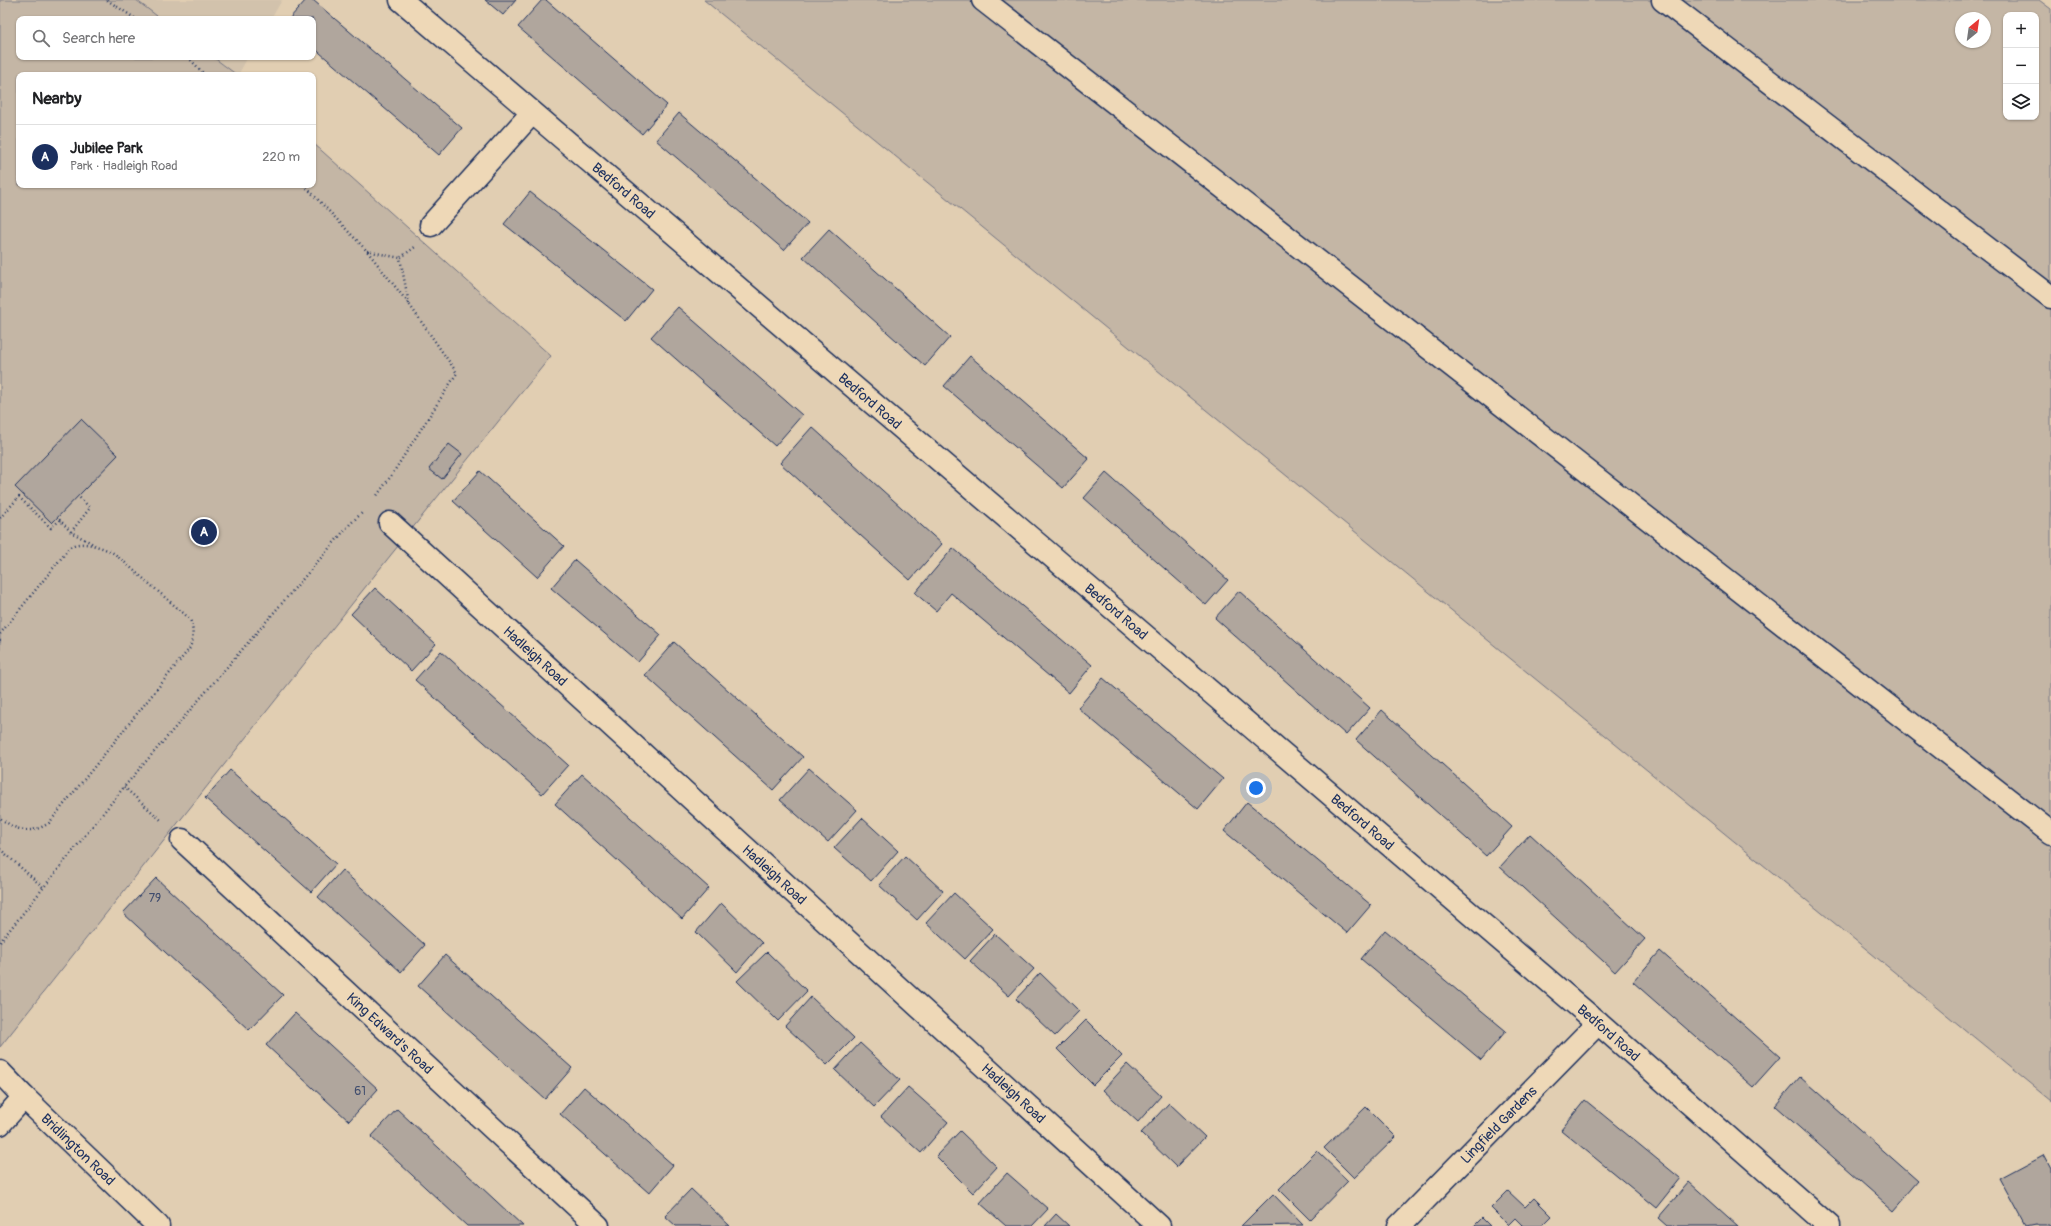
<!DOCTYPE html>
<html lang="en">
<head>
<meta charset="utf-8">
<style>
  :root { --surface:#fff; --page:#f2f2f2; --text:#202124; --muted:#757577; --line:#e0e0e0; --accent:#1b2f5e }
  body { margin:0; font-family:Pangolin,sans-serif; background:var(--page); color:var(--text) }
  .controls { position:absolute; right:12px; top:12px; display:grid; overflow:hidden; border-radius:8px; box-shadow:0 1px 3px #0004 }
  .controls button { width:36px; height:36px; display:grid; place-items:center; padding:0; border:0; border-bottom:1px solid var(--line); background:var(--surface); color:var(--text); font:20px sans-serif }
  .compass { position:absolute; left:1955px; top:12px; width:36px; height:36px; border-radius:50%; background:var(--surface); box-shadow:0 1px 3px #0004; rotate:29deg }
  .you { position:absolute; left:1256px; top:788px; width:14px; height:14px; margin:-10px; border:3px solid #fff; border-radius:50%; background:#1a73e8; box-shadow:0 0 0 6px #1a73e833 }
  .badge { display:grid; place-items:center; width:26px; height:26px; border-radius:50%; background:var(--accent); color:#fff; font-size:13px; font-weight:700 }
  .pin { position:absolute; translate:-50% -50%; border:2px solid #fff; box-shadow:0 1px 4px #0006 }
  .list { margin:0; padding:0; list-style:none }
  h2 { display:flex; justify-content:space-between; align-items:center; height:52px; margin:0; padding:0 16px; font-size:17px }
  h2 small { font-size:13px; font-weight:400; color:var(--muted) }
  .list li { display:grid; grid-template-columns:26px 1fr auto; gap:12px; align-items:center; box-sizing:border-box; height:64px; padding:0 16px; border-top:1px solid var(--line) }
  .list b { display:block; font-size:15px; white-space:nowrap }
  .list p { margin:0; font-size:13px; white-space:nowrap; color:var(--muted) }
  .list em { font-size:13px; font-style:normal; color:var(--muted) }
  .icon { flex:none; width:22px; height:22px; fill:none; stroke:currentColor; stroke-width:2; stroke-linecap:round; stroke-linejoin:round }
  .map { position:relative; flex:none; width:2051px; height:1226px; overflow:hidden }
  .search { position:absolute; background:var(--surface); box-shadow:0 1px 3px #0004; left:16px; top:16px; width:300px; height:44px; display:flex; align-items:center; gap:10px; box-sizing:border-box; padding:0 14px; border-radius:8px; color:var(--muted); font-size:15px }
  .panel { position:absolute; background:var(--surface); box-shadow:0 1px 3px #0004; left:16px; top:72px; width:300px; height:116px; border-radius:8px }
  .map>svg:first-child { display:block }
  .built { fill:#d2c2ac }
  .green { fill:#c4b6a5; stroke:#707282; fill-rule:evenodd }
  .building { fill:#b0a69d; stroke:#1b2f5e }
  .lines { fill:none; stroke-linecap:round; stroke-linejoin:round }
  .minor-casing { stroke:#1b2f5e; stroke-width:25 }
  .path { stroke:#1b2f5e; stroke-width:2.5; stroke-dasharray:1 3; stroke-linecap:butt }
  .minor { stroke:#eed8b7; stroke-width:22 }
  .labels { text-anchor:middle; stroke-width:3; stroke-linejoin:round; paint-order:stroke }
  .number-label { font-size:12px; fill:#404d6e }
  .street-label { font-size:14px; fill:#1b2f5e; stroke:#eed8b7 }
</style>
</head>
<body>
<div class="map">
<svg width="2051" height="1226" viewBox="0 0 2051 1226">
  <rect width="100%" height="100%" fill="#e1ceb2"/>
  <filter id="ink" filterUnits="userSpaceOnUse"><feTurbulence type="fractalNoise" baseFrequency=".025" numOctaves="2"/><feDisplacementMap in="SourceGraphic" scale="8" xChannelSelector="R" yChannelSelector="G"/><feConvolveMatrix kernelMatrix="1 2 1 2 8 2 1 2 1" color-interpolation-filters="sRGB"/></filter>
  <g filter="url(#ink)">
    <!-- built -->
    <path class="built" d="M136,0H282L271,19H161Z
      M213,57H248L238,75Z"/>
    <!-- green -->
    <path class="green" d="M0,0H136L161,19H19V57H213L237,75H19V185H313V143L551,356L390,556L0,1047Z
      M704,0H2039L2051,9V1100ZM2006,15H2036V117H2006ZM1961,18H1985V42H1961Z"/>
    <!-- building -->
    <path class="building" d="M306,0H313L462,128L439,155L313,47V19H289Z
      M485,0H516L503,15Z
      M542,0H546L667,105L642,134L518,27Z
      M679,113L808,223L784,250L656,140Z
      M530,192L652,289L626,321L504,224Z
      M829,229L950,337L925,366L803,257Z
      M678,307L802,415L775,446L651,337Z
      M970,356L1089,459L1063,488L944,386Z
      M81,419L118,455L52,523L15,487Z
      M812,427L942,544L910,580L780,463Z
      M449,444L462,454L442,479L429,469Z
      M480,471L564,546L537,577L453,501Z
      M1106,473L1228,580L1206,605L1084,498Z
      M953,548L1092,665L1069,693L951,593L936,611L915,593Z
      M575,560L661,635L638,662L551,588Z
      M375,588L436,644L411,671L351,614Z
      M1239,591L1370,708L1346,735L1215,618Z
      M674,642L803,757L773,790L645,675Z
      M441,651L568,765L542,794L415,680Z
      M1103,678L1223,779L1198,809L1078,708Z
      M1382,710L1512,827L1486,856L1356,740Z
      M809,768L857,810L828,842L780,800Z
      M230,770L336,864L311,892L205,798Z
      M582,774L709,888L682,919L555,804Z
      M1247,802L1371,905L1347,933L1224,831Z
      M862,818L898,851L871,881L834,848Z
      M1530,834L1645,939L1615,972L1500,867Z
      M905,856L943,891L917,920L879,885Z
      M342,870L425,945L401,972L318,897Z
      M156,878L283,995L249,1030L123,913Z
      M954,893L993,929L965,959L926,923Z
      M721,903L762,943L737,972L696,932Z
      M1385,930L1506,1031L1481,1060L1361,959Z
      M995,934L1034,969L1009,996L970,961Z
      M1660,951L1780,1057L1753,1087L1633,982Z
      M767,952L807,991L778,1021L737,981Z
      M445,955L572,1068L545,1099L418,986Z
      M1040,973L1079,1011L1055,1036L1016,999Z
      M811,997L854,1038L827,1065L785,1026Z
      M295,1013L378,1089L349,1121L266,1045Z
      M1086,1020L1122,1056L1093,1085L1057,1049Z
      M860,1043L900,1080L874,1107L835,1070Z
      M1127,1064L1161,1096L1138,1122L1103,1090Z
      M1800,1077L1918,1181L1893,1210L1775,1106Z
      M584,1087L673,1165L649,1193L560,1114Z
      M908,1087L948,1122L921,1153L881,1117Z
      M1585,1100L1680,1178L1656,1208L1561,1130Z
      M1169,1103L1205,1137L1176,1167L1141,1133Z
      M1366,1107L1396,1137L1354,1178L1324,1148Z
      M397,1109L523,1226H467L371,1137Z
      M960,1131L997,1167L973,1193L936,1156Z
      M1317,1151L1348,1181L1310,1220L1279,1189Z
      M2043,1155L2051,1170V1226H2037L2036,1224L2026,1226L2000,1178Z
      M1007,1173L1048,1209L1032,1226H1006L980,1203Z
      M1689,1182L1738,1226H1667L1658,1218Z
      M691,1189L730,1226H676L665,1216Z
      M1508,1191L1525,1207L1534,1198L1552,1216L1542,1226H1523L1515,1218L1508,1225L1491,1208Z
      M1273,1194L1303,1225L1241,1226Z
      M1056,1214L1069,1226H1045Z
      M1482,1218L1490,1226H1474Z"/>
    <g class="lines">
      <!-- minor casing -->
      <g class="minor-casing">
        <g id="minor">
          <path id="s1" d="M401,0L1598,1023L1829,1226"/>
          <path d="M983,0L2051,833"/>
          <path d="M1663,0L2051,297"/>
          <path d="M431,225L532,113"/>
          <path id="s2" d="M390,523L1159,1226"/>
          <path id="s3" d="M182,840L598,1226"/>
          <path id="s4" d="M0,1072L24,1097L158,1226"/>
          <path d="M0,1124L24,1097"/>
          <path id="s5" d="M1399,1226L1598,1023"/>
        </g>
      </g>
      <!-- path -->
      <path class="path" d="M107,0L136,19
        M188,57L205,75
        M304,185L367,251L409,304L457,373L391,476L376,497
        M367,251L400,258
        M409,304L400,258L415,247
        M0,518L19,497L51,528L60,520L71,532L95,545
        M71,532L90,508L78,496
        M0,634L63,556C65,553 68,548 72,546C83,540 105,548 115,554L190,619C194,630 193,637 190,648L49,823C30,835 17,831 0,818
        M0,640H1
        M124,787L161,820
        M0,849L44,888
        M0,942L124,787L350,524L363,512"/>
      <!-- minor -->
      <use href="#minor" class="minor"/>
    </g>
  </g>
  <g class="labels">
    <!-- number labels -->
    <g class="number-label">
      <text x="155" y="902">79</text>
      <text x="360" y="1095">61</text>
    </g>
    <!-- street labels -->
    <g class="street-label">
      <text dy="5" stroke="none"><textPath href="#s1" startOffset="293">Bedford Road</textPath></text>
      <text dy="5" stroke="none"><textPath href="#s1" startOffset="617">Bedford Road</textPath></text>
      <text dy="5" stroke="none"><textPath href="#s1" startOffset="941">Bedford Road</textPath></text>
      <text dy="5" stroke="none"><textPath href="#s2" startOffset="197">Hadleigh Road</textPath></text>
      <text dy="5" stroke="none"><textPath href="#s1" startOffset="1265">Bedford Road</textPath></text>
      <text dy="5" stroke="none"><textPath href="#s2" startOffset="521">Hadleigh Road</textPath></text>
      <text dy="5" stroke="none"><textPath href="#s3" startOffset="284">King Edward's Road</textPath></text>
      <text dy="5" stroke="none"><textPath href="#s1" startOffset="1589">Bedford Road</textPath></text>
      <text dy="5" stroke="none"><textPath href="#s2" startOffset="845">Hadleigh Road</textPath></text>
      <text dy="5" stroke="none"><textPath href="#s5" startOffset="142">Lingfield Gardens</textPath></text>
      <text dy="5" stroke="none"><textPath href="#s4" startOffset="110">Bridlington Road</textPath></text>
    </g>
  </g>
</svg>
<div class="controls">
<button>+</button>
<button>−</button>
<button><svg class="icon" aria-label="layers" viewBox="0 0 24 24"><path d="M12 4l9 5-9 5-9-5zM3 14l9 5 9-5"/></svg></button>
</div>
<svg class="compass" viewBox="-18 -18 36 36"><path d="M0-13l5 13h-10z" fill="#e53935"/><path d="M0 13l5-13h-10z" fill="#757577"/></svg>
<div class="you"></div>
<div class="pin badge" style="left:204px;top:532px">A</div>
<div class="search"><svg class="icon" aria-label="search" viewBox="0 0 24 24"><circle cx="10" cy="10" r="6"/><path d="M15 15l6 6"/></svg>Search here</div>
<section class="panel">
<h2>Nearby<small></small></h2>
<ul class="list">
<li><span class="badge">A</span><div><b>Jubilee Park</b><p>Park · Hadleigh Road</p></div><em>220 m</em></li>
</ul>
</section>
</div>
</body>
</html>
